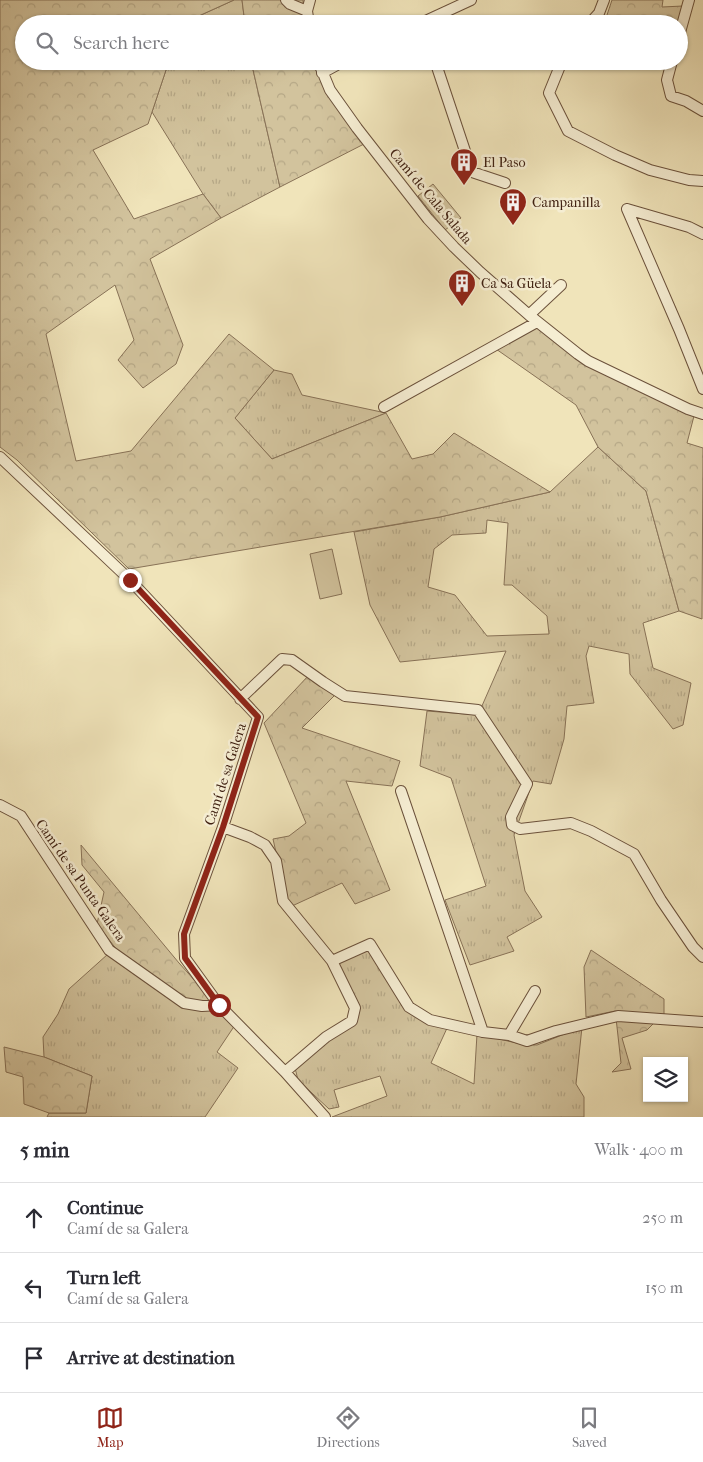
<!DOCTYPE html>
<html lang="en">
<head>
<meta charset="utf-8">
<style>
  :root { --surface:#fff; --page:#f7f7f7; --text:#2b2b33; --muted:#7c7c81; --line:#e1e1e2; --accent:#8f2418 }
  body { margin:0; font-family:"IM FELL French Canon",serif; background:var(--page); color:var(--text) }
  .controls { position:absolute; right:15px; bottom:15px; display:grid; overflow:hidden; border-radius:0px; box-shadow:0 1px 4px #0004 }
  .controls button { width:45px; height:45px; display:grid; place-items:center; padding:0; border:0; border-bottom:1px solid var(--line); background:var(--surface); color:var(--text); font:25px sans-serif }
  .stop { position:absolute; width:15px; height:15px; margin:-11px; border:4px solid #8f2418; border-radius:50%; background:#fff }
  .stop.end { background:#8f2418; border-color:#fff; box-shadow:0 1px 5px #0008 }
  .list { margin:0; padding:0; list-style:none }
  h2 { display:flex; justify-content:space-between; align-items:center; height:65px; margin:0; padding:0 20px; font-size:21px }
  h2 small { font-size:16px; font-weight:400; color:var(--muted) }
  .list li { display:grid; grid-template-columns:32px 1fr auto; gap:15px; align-items:center; box-sizing:border-box; height:70px; padding:0 20px; border-top:1px solid var(--line) }
  .list b { display:block; font-size:19px; white-space:nowrap }
  .list p { margin:0; font-size:16px; white-space:nowrap; color:var(--muted) }
  .list em { font-size:16px; font-style:normal; color:var(--muted) }
  .icon { flex:none; width:28px; height:28px; fill:none; stroke:currentColor; stroke-width:2; stroke-linecap:round; stroke-linejoin:round }
  .map { position:relative; flex:none; width:703px; height:1117px; overflow:hidden }
  .search { position:absolute; background:var(--surface); box-shadow:0 1px 4px #0004; left:15px; right:15px; top:15px; height:55px; display:flex; align-items:center; gap:12px; box-sizing:border-box; padding:0 18px; border-radius:28px; color:var(--muted); font-size:19px }
  .sheet { height:275px; background:var(--surface) }
  nav { display:flex; justify-content:space-around; align-items:center; box-sizing:border-box; height:70px; border-top:1px solid var(--line); background:var(--surface); font-size:14px; color:var(--muted) }
  nav a { display:grid; justify-items:center; gap:2px }
  nav .on { color:var(--accent) }
  .map>svg:first-child { display:block }
  .grass { fill:url(#grass-tufts); stroke:#887257; fill-rule:evenodd }
  .forest { fill:url(#forest-crowns); stroke:#887257 }
  .garden { fill:#d2c39d; stroke:#887257 }
  .lines { fill:none; stroke-linecap:round; stroke-linejoin:round }
  .minor-casing { stroke:#6b513b; stroke-width:12 }
  .minor { stroke:#f5edd2; stroke-width:10 }
  .route { stroke:#8f2418; stroke-width:6 }
  .labels { text-anchor:middle; stroke-width:5; stroke-linejoin:round; paint-order:stroke }
  .poi-label { font-size:14px; fill:#3f2011; stroke:#f5edd2; text-anchor:start }
  .street-label { font-size:14px; fill:#3f2011; stroke:#f5edd2 }
</style>
</head>
<body>
<div class="map">
<svg width="703" height="1117" viewBox="0 0 703 1117">
  <defs>
    <pattern id="grass-tufts" width="24" height="20" patternUnits="userSpaceOnUse" patternTransform="scale(1.25)"><rect width="24" height="20" fill="#d2c39d"/><path d="M3 7l-1-3M5 7V3M7 7l1-3M15 17l-1-3M17 17v-4M19 17l1-3" fill="none" stroke="#b5a786"/></pattern>
    <pattern id="forest-crowns" width="20" height="18" patternUnits="userSpaceOnUse" patternTransform="scale(1.25)"><rect width="20" height="18" fill="#d2c39d"/><path d="M2 6a3 3 0 1 1 6 0M12 15a3 3 0 1 1 6 0" fill="none" stroke="#b5a786"/></pattern>
  </defs>
  <rect width="100%" height="100%" fill="#f0e4ba"/>
  <filter id="stains"><feTurbulence type="fractalNoise" baseFrequency=".004" numOctaves="4"/><feColorMatrix values="0 0 0 0 .2 0 0 0 0 .09 0 0 0 0 .02 0 0 0 .5 -.17"/></filter>
  <radialGradient id="worn" r=".72"><stop offset=".6" stop-color="#630" stop-opacity="0"/><stop offset="1" stop-color="#630" stop-opacity=".3"/></radialGradient>
  <!-- grass -->
  <path class="grass" d="M234,0H242L245,24H181Z
    M169,61H251L280,187L221,218L203,194L152,112Z
    M274,370L292,374L302,395L386,413L272,459L235,418Z
    M598,447L646,491L679,611L643,623L653,668L691,683L683,725L673,729L630,674L629,654L589,646L586,656L594,703L567,706L564,739L551,784L533,781L514,835L525,891L542,917L507,937L514,951L470,965L445,900L486,886L451,778L420,766L427,711L478,715L506,651L400,662L370,605L354,532L440,517L550,492ZM487,520L508,523L504,585H512L547,616L549,634L487,636L455,595L428,587L434,549L452,535L486,533Z
    M370,949L402,1006L448,1026L431,1063L474,1084L477,1034L521,1044L537,1045L582,1027L576,1084L584,1097V1117H332L387,1096L380,1076L334,1090L339,1107L329,1109L298,1080L295,1068L326,1040L354,1021L337,965L340,959Z
    M108,954L220,1008L235,1025L217,1052L238,1068L205,1117H47L49,1113H86L92,1076L44,1057L43,1037L58,1014L69,989Z"/>
  <!-- forest -->
  <path class="forest" d="M0,0H234L181,24H24V61H169L148,124L93,150L134,219L203,194L221,218L150,259L183,345L176,364L143,388L118,360L134,340L115,285L46,334L76,461L131,451L229,334L274,370L235,418L272,459L386,413L412,459L433,454L454,433L550,492L440,517L129,569L17,460L0,447Z
    M242,0H303L304,24H245Z
    M612,0H663L662,7L683,6L679,24H604Z
    M251,61H313L314,67L364,144L280,187Z
    M536,327L579,361L694,416L687,443L703,448L702,619L679,611L646,491L598,447L576,405L496,349Z
    M309,675L336,694L302,728L400,761L392,786L346,781L390,890L355,904L342,883L292,906L287,901L273,839L289,836L306,823L264,723Z
    M81,845L179,963L213,1001L201,1002L186,999L117,950L97,924L104,892L82,865Z
    M591,950L664,999V1016L615,1011L586,1017L584,967Z
    M616,1018L656,1021L647,1030L622,1038L631,1069L612,1072L621,1063Z
    M4,1047L44,1057L92,1076L86,1113H49L24,1104L23,1077L6,1072Z"/>
  <!-- garden -->
  <path class="garden" d="M433,184L461,218L445,230L418,196Z
    M332,549L342,594L320,599L310,554Z"/>
  <g class="lines">
    <!-- minor casing -->
    <g class="minor-casing">
      <path id="minor" d="M286,0L290,4L307,11
        M309,24L307,11L310,0
        M419,24L471,0
        M589,24L599,13L604,0
        M679,36L689,0
        M318,61L330,90L357,128L428,219L454,247L480,272L529,315L578,354L588,361L688,409L703,414
        M435,61L472,172L505,183
        M562,61L549,93L568,131L615,155L650,170L689,180L703,181
        M672,61L667,80L671,96L686,101L703,111
        M322,73L344,61
        M627,209L679,329L703,389
        M627,209L689,227L703,234
        M529,315L561,285
        M384,407L537,322
        M0,457L130,580L258,717L223,827L184,934L185,958L219,1005L285,1072L325,1117
        M240,699L282,659L292,660L323,682L345,696L478,710L527,784L511,817L512,825L520,829L571,823L591,831L634,854L661,900L693,947L703,957
        M401,791L483,1032
        M0,805L21,816L109,950L184,1003L202,1006L219,1005
        M223,827L250,837L265,845L276,861L283,901L332,961L355,1008L352,1021L326,1037L285,1072
        M332,961L370,944L409,1007L430,1020L483,1032L509,1035L527,1041L556,1031L618,1016L703,1022
        M509,1035L535,991"/>
    </g>
    <!-- minor -->
    <use href="#minor" class="minor"/>
  </g>
  <g class="lines">
    <!-- route -->
    <path class="route" d="M130,580L258,717L223,827L184,934L185,958L219,1005"/>
  </g>
  <!-- icons -->
  <defs>
    <g id="building-pin" transform="scale(1.4375)"><path d="M0 17L-7.5 6A9.5 9.5 0 1 1 7.5 6Z" fill="#8f2418" stroke="#f5edd2"/><path d="M-4-6H4V6H1V3H-1V6H-4ZM-2.5-4.3h1.7v1.8h-1.7ZM.8-4.3h1.7v1.8H.8ZM-2.5-1h1.7V.8h-1.7ZM.8-1h1.7V.8H.8Z" fill="#fff"/></g>
  </defs>
  <g fill-rule="evenodd">
    <use href="#building-pin" x="464" y="162"/>
    <use href="#building-pin" x="513" y="202"/>
    <use href="#building-pin" x="462" y="283"/>
  </g>
  <g class="labels">
    <!-- poi labels -->
    <g class="poi-label">
      <text x="483" y="167">El Paso</text>
      <text x="532" y="207">Campanilla</text>
      <text x="481" y="288">Ca Sa Güela</text>
    </g>
    <!-- street labels -->
    <g class="street-label">
      <text transform="translate(431 196) rotate(50)" y="5">Camí de Cala Salada</text>
      <text transform="translate(225 774) rotate(-72)" y="5">Camí de sa Galera</text>
      <text transform="translate(81 880) rotate(55)" y="5">Camí de sa Punta Galera</text>
    </g>
  </g>
  <rect width="100%" height="100%" filter="url(#stains)"/>
  <rect width="100%" height="100%" fill="url(#worn)"/>
</svg>
<div class="controls">
<button><svg class="icon" aria-label="layers" viewBox="0 0 24 24"><path d="M12 4l9 5-9 5-9-5zM3 14l9 5 9-5"/></svg></button>
</div>
<div class="stop" style="left:219px;top:1005px"></div>
<div class="stop end" style="left:130px;top:580px"></div>
<div class="search"><svg class="icon" aria-label="search" viewBox="0 0 24 24"><circle cx="10" cy="10" r="6"/><path d="M15 15l6 6"/></svg>Search here</div>
</div>
<section class="sheet">
<h2>5 min<small>Walk · 400 m</small></h2>
<ul class="list">
<li><svg class="icon" aria-label="ahead" viewBox="0 0 24 24"><path d="M12 20V5M6 11l6-6 6 6"/></svg><div><b>Continue</b><p>Camí de sa Galera</p></div><em>250 m</em></li>
<li><svg class="icon" aria-label="left" viewBox="0 0 24 24"><path d="M17 20v-9H6M10 6l-5 5 5 5"/></svg><div><b>Turn left</b><p>Camí de sa Galera</p></div><em>150 m</em></li>
<li><svg class="icon" aria-label="arrive" viewBox="0 0 24 24"><path d="M6 21V4h12l-3 4 3 4H6"/></svg><div><b>Arrive at destination</b></div></li>
</ul>
</section>
<nav>
<a class="on"><svg class="icon" aria-label="map" viewBox="0 0 24 24"><path d="M3 6l6-2 6 2 6-2v14l-6 2-6-2-6 2zM9 4v14M15 6v14"/></svg>Map</a>
<a><svg class="icon" aria-label="directions" viewBox="0 0 24 24"><path d="M12 3l9 9-9 9-9-9zM9 14v-3h6M13 9l2 2-2 2"/></svg>Directions</a>
<a><svg class="icon" aria-label="saved" viewBox="0 0 24 24"><path d="M7 4h10v16l-5-4-5 4z"/></svg>Saved</a>
</nav>
</body>
</html>
